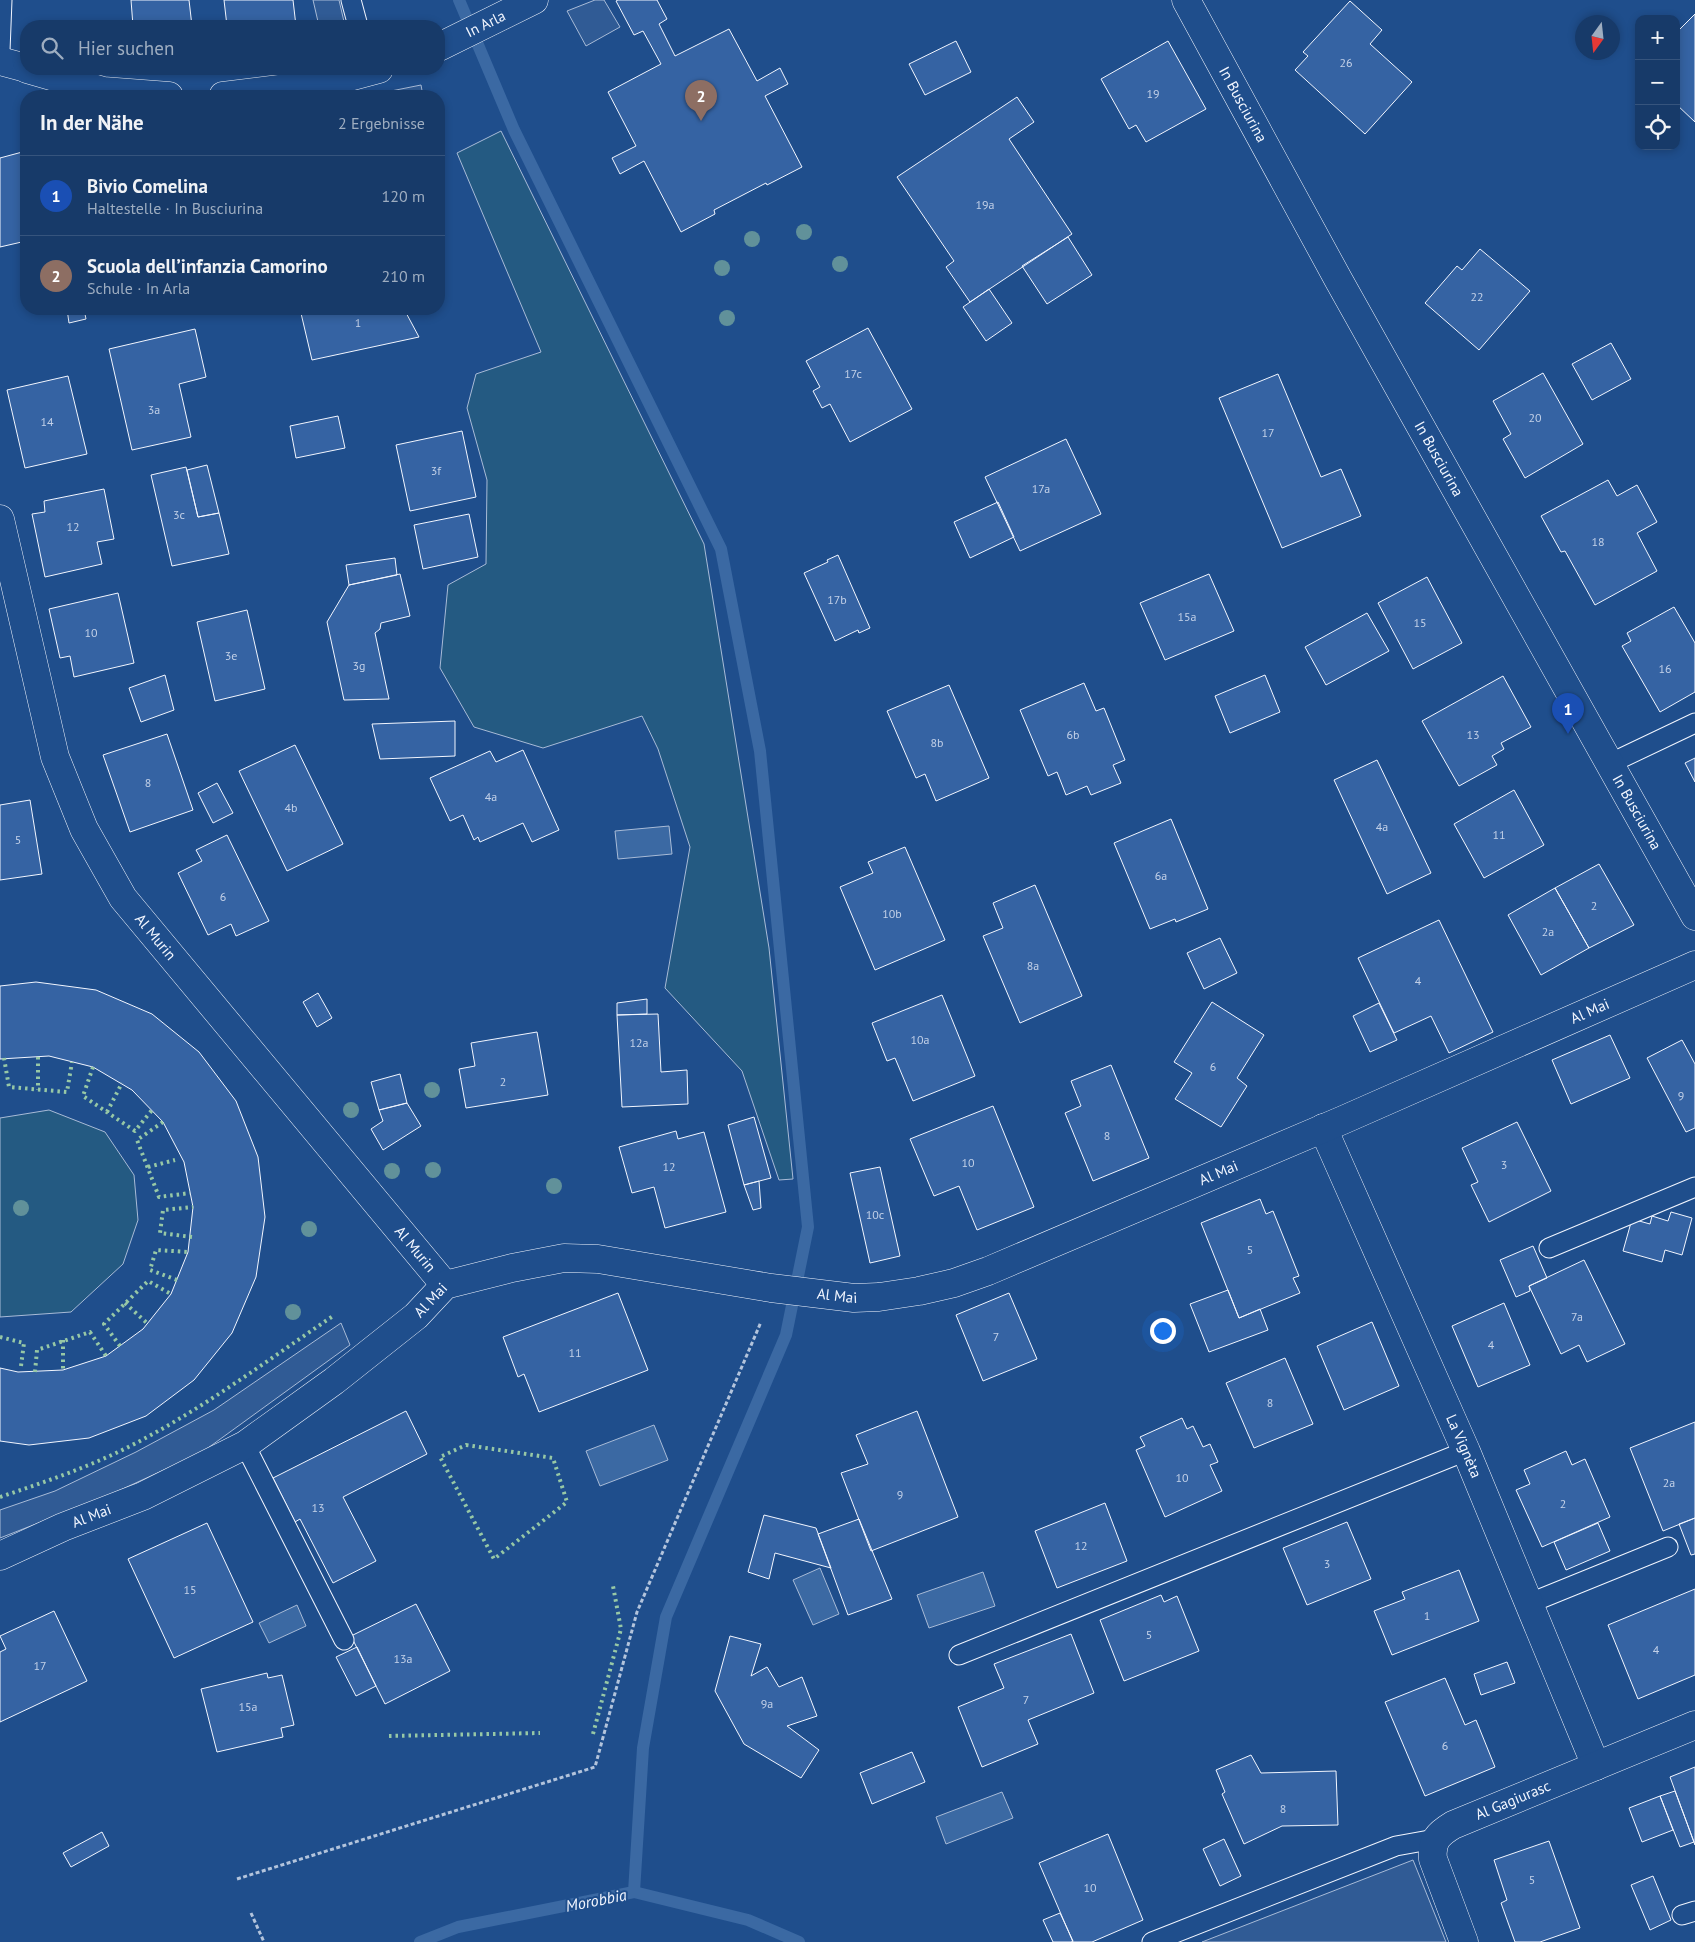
<!DOCTYPE html>
<html lang="de">
<head>
<meta charset="utf-8">
<style>
  :root { --surface:#173a69; --page:#20416f; --text:#f1f3f6; --muted:#9eadc0; --line:#36547d; --accent:#e69b98 }
  body { margin:0; font-family:"PT Sans",sans-serif; background:var(--page); color:var(--text) }
  .controls { position:absolute; right:15px; top:15px; display:grid; overflow:hidden; border-radius:10px; box-shadow:0 2px 8px #0003 }
  .controls button { width:45px; height:45px; display:grid; place-items:center; padding:0; border:0; border-bottom:1px solid var(--line); background:var(--surface); color:var(--text); font:25px sans-serif }
  .compass { position:absolute; left:1575px; top:15px; width:45px; height:45px; border-radius:50%; background:var(--surface); box-shadow:0 2px 8px #0003; rotate:195deg }
  .you { position:absolute; left:1162px; top:1330px; width:18px; height:18px; margin:-12px; border:4px solid #fff; border-radius:50%; background:#1a73e8; box-shadow:0 0 0 8px #1a73e833 }
  .badge { display:grid; place-items:center; width:32px; height:32px; border-radius:50%; background:var(--accent); color:#fff; font-size:16px; font-weight:700 }
  .pin { position:absolute; translate:-50% -41px; filter:drop-shadow(0 1px 2px #0008) }
  .pin::after { content:''; position:absolute; top:26px; width:18px; height:15px; background:inherit; clip-path:polygon(0 0,100% 0,50% 100%) }
  .list { margin:0; padding:0; list-style:none }
  h2 { display:flex; justify-content:space-between; align-items:center; height:65px; margin:0; padding:0 20px; font-size:21px }
  h2 small { font-size:16px; font-weight:400; color:var(--muted) }
  .list li { display:grid; grid-template-columns:32px 1fr auto; gap:15px; align-items:center; box-sizing:border-box; height:80px; padding:0 20px; border-top:1px solid var(--line) }
  .list b { display:block; font-size:19px; white-space:nowrap }
  .list p { margin:0; font-size:16px; white-space:nowrap; color:var(--muted) }
  .list em { font-size:16px; font-style:normal; color:var(--muted) }
  .icon { flex:none; width:28px; height:28px; fill:none; stroke:currentColor; stroke-width:2; stroke-linecap:round; stroke-linejoin:round }
  .map { position:relative; flex:none; width:1695px; height:1942px; overflow:hidden }
  .search { position:absolute; background:var(--surface); box-shadow:0 2px 8px #0003; left:20px; top:20px; width:425px; height:55px; display:flex; align-items:center; gap:12px; box-sizing:border-box; padding:0 18px; border-radius:20px; color:var(--muted); font-size:19px }
  .panel { position:absolute; background:var(--surface); box-shadow:0 2px 8px #0003; left:20px; top:90px; width:425px; height:225px; border-radius:20px }
  .map>svg:first-child { display:block }
  .green { fill:#245a82; stroke:#a8bbd7 }
  .parking { fill:#305b95; stroke:#a8bbd7 }
  .water { fill:#3b69a3; stroke:#a8bbd7 }
  .lines { fill:none; stroke-linecap:round; stroke-linejoin:round }
  .stream { stroke:#3b69a3; stroke-width:12 }
  .building { fill:#3563a3; stroke:#f2f6ff }
  .service-casing { stroke:#f2f6ff; stroke-width:21 }
  .minor-casing { stroke:#f2f6ff; stroke-width:29 }
  .path { stroke:#b3c4dc; stroke-width:3; stroke-dasharray:4 2.5; stroke-linecap:butt }
  .service { stroke:#1f4e8c; stroke-width:19 }
  .minor { stroke:#1f4e8c; stroke-width:28 }
  .hedge { stroke:#97c8a6; stroke-width:4; stroke-dasharray:2.5 4; stroke-linecap:butt }
  .tree { fill:#61919a }
  .labels { text-anchor:middle; stroke-width:4; stroke-linejoin:round; paint-order:stroke }
  .number-label { font-size:12px; fill:#c3d1e8 }
  .street-label { font-size:15px; fill:#f2f6ff; stroke:#1f4e8c }
  .water-label { font-size:16px; font-style:italic; fill:#f2f6ff; stroke:#1f4e8c }
</style>
</head>
<body>
<div class="map">
<svg width="1695" height="1942" viewBox="0 0 1695 1942">
  <rect width="100%" height="100%" fill="#1f4e8c"/>
  <!-- green -->
  <path class="green" d="M501,131L704,544L769,948L793,1179L779,1180L742,1071L665,988L690,847L658,749L642,716L543,748L474,727L440,668L448,585L486,564L487,480L467,408L476,374L541,352L457,153Z
    M49,1110L105,1132L134,1175L138,1220L123,1264L71,1312L0,1317V1118Z"/>
  <!-- parking -->
  <path class="parking" d="M313,0H339L345,26H319Z
    M595,0H604L620,27L586,46L567,11Z
    M421,85L423,96H366Z
    M341,1323L350,1345L201,1453L105,1497L0,1538V1510L55,1491L136,1452L214,1410Z
    M1413,1860L1446,1942H1202Z"/>
  <!-- water -->
  <path class="water" d="M669,826L672,854L618,859L615,831Z
    M654,1425L668,1460L600,1486L586,1451Z
    M820,1568L839,1614L813,1625L793,1580Z
    M983,1572L995,1606L929,1628L917,1595Z
    M297,1605L306,1626L269,1643L259,1623Z
    M1002,1792L1013,1818L946,1844L936,1817Z"/>
  <g class="lines">
    <!-- stream -->
    <path class="stream" d="M459,0L514,130L721,549L760,751L808,1227L786,1335L666,1617L643,1748L634,1892
      M420,1942L458,1927L634,1892L748,1920L799,1942"/>
  </g>
  <!-- building -->
  <path class="building" d="M131,0H189L192,26H133Z
    M224,0H293L296,26H227Z
    M618,0H657L667,19L659,24L675,56L729,29L757,81L780,68L788,84L765,96L802,167L767,185L766,183L714,210L715,214L681,232L644,161L620,174L612,158L636,146L608,92L661,64L643,31L634,35L616,1Z
    M1350,1L1382,30L1370,44L1412,82L1365,134L1295,70L1308,56L1303,52Z
    M1695,14V122L1676,104V33Z
    M956,41L971,72L925,95L909,64Z
    M1168,41L1206,109L1146,142L1136,125L1129,129L1101,79Z
    M1017,97L1034,122L1009,139L1072,234L970,302L946,267L954,261L897,177Z
    M26,151V241L0,247V158Z
    M1068,237L1092,275L1047,304L1022,266Z
    M1480,249L1530,291L1479,350L1425,303L1457,266L1462,270Z
    M989,289L1012,323L986,341L963,307Z
    M64,309H84L86,319L69,323L67,309Z
    M300,309H404L419,337L312,360Z
    M868,328L912,409L850,442L830,404L822,408L813,391L820,387L806,361Z
    M195,329L206,377L179,384L191,437L132,450L109,349Z
    M1611,343L1631,379L1592,400L1572,364Z
    M1543,373L1583,444L1525,478L1503,439L1511,434L1493,401Z
    M1278,374L1321,477L1341,469L1361,516L1282,548L1219,398Z
    M68,376L87,454L25,468L7,390Z
    M338,416L345,448L296,458L290,426Z
    M462,431L476,497L410,511L396,445Z
    M1066,439L1101,514L1020,551L985,477Z
    M207,465L219,513L198,517L187,470Z
    M186,467L198,517L219,513L229,554L172,566L151,475Z
    M1608,480L1617,496L1637,485L1657,522L1637,533L1657,571L1595,605L1565,551L1561,552L1541,516Z
    M104,489L114,539L97,542L102,564L45,577L32,514L45,512L44,501Z
    M998,502L1014,537L970,558L954,522Z
    M469,514L478,557L423,569L414,525Z
    M838,555L870,628L859,633L858,630L835,641L804,573L828,562L827,560Z
    M395,558L397,575L349,585L346,565Z
    M400,574L410,616L381,623L380,629L375,633L389,699L344,700L327,622L349,585Z
    M1209,574L1234,631L1165,660L1140,603Z
    M1427,577L1462,643L1413,669L1378,603Z
    M118,593L134,663L74,677L70,656L60,658L49,609Z
    M1674,607L1695,643V692L1660,712L1622,646L1631,641L1627,633Z
    M247,610L265,689L215,701L197,622Z
    M1367,613L1389,651L1326,685L1305,647Z
    M165,675L174,710L141,722L129,688Z
    M1265,675L1280,712L1230,733L1215,696Z
    M1503,676L1531,727L1501,743L1504,749L1492,756L1497,765L1459,786L1422,721Z
    M1084,683L1096,711L1104,708L1125,760L1113,765L1121,783L1091,795L1087,786L1066,795L1057,772L1048,776L1020,710Z
    M949,685L989,778L936,801L925,774L916,778L887,711Z
    M455,721V756L380,759L372,724Z
    M167,734L193,810L130,832L103,755Z
    M295,745L343,844L287,871L239,771Z
    M523,750L559,830L532,842L523,823L480,842L478,837L474,840L463,815L450,821L430,778L490,751L496,762Z
    M1695,758V782L1685,763Z
    M1377,760L1431,873L1387,894L1334,780Z
    M217,783L233,813L213,823L198,793Z
    M1514,790L1544,845L1484,878L1454,824Z
    M30,800L42,874L0,880V805Z
    M1171,819L1208,909L1176,922L1175,919L1150,929L1114,843Z
    M227,835L269,921L236,936L231,924L208,935L178,873L202,861L196,850Z
    M905,847L945,940L875,970L840,887L873,873L868,862Z
    M1599,864L1634,925L1589,948L1555,888Z
    M1035,885L1082,996L1020,1023L983,936L1003,928L993,903Z
    M1555,888L1589,948L1541,975L1508,915Z
    M1439,920L1493,1032L1449,1053L1431,1016L1394,1033L1358,958Z
    M1220,938L1237,973L1204,989L1187,953Z
    M36,982L96,990L152,1014L199,1052L236,1101L258,1157L265,1217L256,1277L232,1333L194,1380L146,1416L89,1438L29,1445L0,1441V1368L18,1372L63,1370L106,1356L143,1329L171,1294L188,1252L193,1207L184,1162L163,1122L132,1090L93,1067L49,1056L0,1059V986Z
    M318,993L332,1018L317,1027L303,1002Z
    M942,995L975,1076L913,1101L895,1058L887,1061L872,1023Z
    M647,999V1014L617,1015V1003Z
    M1212,1002L1264,1035L1237,1078L1247,1086L1221,1127L1175,1099L1192,1073L1174,1062Z
    M1379,1003L1397,1040L1370,1052L1353,1016Z
    M658,1014L661,1072L687,1070L688,1104L622,1107L617,1015Z
    M537,1032L548,1095L466,1108L459,1069L475,1066L471,1043Z
    M1610,1035L1630,1078L1571,1104L1552,1060Z
    M1682,1040L1695,1064V1128L1686,1132L1647,1058Z
    M1111,1065L1149,1158L1093,1181L1065,1113L1081,1106L1071,1081Z
    M400,1074L407,1103L379,1110L371,1082Z
    M407,1103L421,1126L383,1150L371,1129L383,1121L379,1110Z
    M993,1106L1034,1207L977,1230L959,1186L934,1196L910,1139Z
    M754,1117L771,1178L744,1185L728,1125Z
    M1517,1122L1551,1191L1489,1222L1471,1185L1478,1182L1462,1148Z
    M676,1131L678,1139L704,1132L726,1212L665,1228L654,1187L632,1193L619,1147Z
    M880,1167L900,1256L870,1263L850,1173Z
    M759,1181L761,1208L753,1210L744,1185Z
    M1260,1199L1266,1214L1273,1211L1299,1276L1293,1278L1300,1293L1239,1318L1201,1223Z
    M1671,1212L1692,1218L1682,1255L1665,1250L1662,1262L1623,1251L1632,1219L1650,1224L1652,1216L1668,1221Z
    M1533,1246L1547,1278L1529,1286L1530,1291L1516,1297L1500,1260Z
    M1584,1260L1625,1344L1587,1362L1579,1345L1561,1354L1529,1286Z
    M1228,1290L1239,1318L1260,1309L1268,1330L1209,1352L1190,1304Z
    M618,1293L648,1370L539,1412L524,1374L518,1377L503,1337Z
    M1009,1293L1037,1359L983,1381L956,1315Z
    M1504,1303L1530,1365L1478,1387L1452,1326Z
    M1372,1322L1399,1386L1344,1410L1317,1346Z
    M1285,1358L1313,1424L1254,1448L1226,1383Z
    M406,1411L427,1454L343,1497L376,1561L333,1583L300,1519L295,1522L273,1478Z
    M917,1411L958,1517L871,1551L841,1473L868,1464L856,1435Z
    M1182,1418L1187,1429L1193,1426L1203,1447L1210,1444L1218,1462L1210,1465L1222,1491L1165,1517L1136,1450L1145,1446L1140,1437Z
    M1695,1422V1518L1663,1531L1630,1448Z
    M1566,1451L1572,1465L1585,1459L1610,1517L1542,1547L1516,1490L1530,1484L1524,1470Z
    M1105,1503L1127,1561L1057,1588L1035,1531Z
    M764,1515L816,1528L831,1568L775,1553L769,1579L748,1572Z
    M1695,1518V1554L1691,1555L1679,1524Z
    M859,1519L892,1599L848,1615L818,1534Z
    M1347,1522L1371,1579L1307,1605L1283,1548Z
    M207,1523L253,1622L174,1658L128,1559Z
    M1598,1523L1610,1551L1566,1570L1554,1542Z
    M1459,1570L1479,1621L1392,1655L1374,1611L1405,1599L1402,1592Z
    M1695,1589V1675L1638,1699L1608,1625Z
    M1161,1595L1164,1602L1177,1596L1199,1651L1124,1681L1100,1620Z
    M416,1604L450,1671L385,1704L351,1636Z
    M54,1611L87,1681L0,1722V1652L6,1649L0,1636Z
    M1071,1634L1094,1693L1028,1720L1038,1744L982,1767L958,1707L1004,1688L994,1664Z
    M730,1636L761,1644L751,1676L767,1667L779,1687L802,1677L817,1716L787,1726L819,1750L801,1778L744,1744L715,1691Z
    M357,1647L376,1686L356,1696L336,1657Z
    M1507,1662L1515,1683L1481,1695L1474,1674Z
    M267,1673L268,1678L282,1675L294,1725L281,1728L283,1737L217,1752L201,1689Z
    M1445,1678L1465,1725L1476,1720L1495,1767L1425,1796L1385,1702Z
    M912,1752L925,1782L872,1804L860,1773Z
    M1251,1755L1261,1773L1336,1771L1338,1825L1282,1826L1244,1844L1222,1794L1225,1792L1216,1770Z
    M1695,1767V1845L1670,1777Z
    M1675,1791L1694,1842L1680,1847L1660,1796Z
    M1660,1796L1673,1830L1642,1842L1629,1808Z
    M102,1832L109,1846L71,1867L63,1853Z
    M1108,1834L1143,1920L1092,1942H1073L1039,1863Z
    M1224,1839L1241,1876L1220,1886L1203,1849Z
    M1549,1841L1580,1928L1540,1942H1515L1501,1903L1507,1900L1494,1860Z
    M1653,1876L1671,1920L1650,1930L1631,1885Z
    M1060,1913L1073,1941L1071,1942H1053L1043,1920Z"/>
  <g class="lines">
    <!-- service casing -->
    <g class="service-casing">
      <path id="service" d="M351,0L358,26
        M0,51L2,0
        M1611,763L1695,723
        M1549,1248L1695,1187
        M245,1445L344,1640
        M1530,1603L1668,1547
        M959,1655L1466,1451
        M1682,1915L1695,1911
        M1152,1942L1396,1846L1435,1839"/>
    </g>
    <!-- minor casing -->
    <g class="minor-casing">
      <g id="minor">
        <path id="s1" d="M1186,0L1338,279L1695,916"/>
        <path id="s2" d="M439,47L534,0"/>
        <path d="M0,61L26,68"/>
        <path d="M27,69L103,91L169,96"/>
        <path d="M223,96L327,83L379,69"/>
        <path id="s3" d="M0,519L55,757L84,829L123,898L445,1285"/>
        <path id="s4" d="M1323,1128L1466,1451L1596,1766"/>
        <path id="s5" d="M0,1556L63,1527L143,1496L245,1445L334,1381L416,1316L445,1285L512,1268L564,1258L598,1259L771,1288L854,1298L879,1297L919,1291L954,1283L988,1271L1343,1120L1695,965"/>
        <path id="s6" d="M1464,1942L1433,1859C1431,1841 1438,1834 1453,1825L1695,1725"/>
      </g>
    </g>
    <!-- path -->
    <path class="path" d="M237,1879L595,1767L637,1612L761,1322
      M251,1913L264,1942"/>
    <!-- service -->
    <use href="#service" class="service"/>
    <!-- minor -->
    <use href="#minor" class="minor"/>
    <!-- hedge -->
    <path class="hedge" d="M38,1057V1090
      M4,1058L9,1087L67,1092L72,1062
      M93,1067L83,1096L135,1131L152,1110
      M107,1112L122,1083
      M163,1122L137,1140L159,1197L190,1193
      M148,1167L175,1160
      M192,1237L160,1233L163,1210L193,1207
      M177,1280L150,1270L156,1250L188,1252
      M125,1303L148,1324
      M0,1337L24,1343L21,1366
      M63,1340V1370
      M120,1346L104,1324L148,1281L171,1294
      M35,1372L37,1350L90,1332L106,1356
      M466,1445L553,1458L567,1502L494,1559L440,1457Z
      M0,1497C39,1484 77,1471 114,1454C192,1417 262,1364 333,1316
      M593,1734L621,1629L613,1586
      M389,1736L540,1733"/>
  </g>
  <!-- trees -->
  <g class="tree">
    <circle cx="804" cy="232" r="8"/>
    <circle cx="752" cy="239" r="8"/>
    <circle cx="840" cy="264" r="8"/>
    <circle cx="722" cy="268" r="8"/>
    <circle cx="727" cy="318" r="8"/>
    <circle cx="432" cy="1090" r="8"/>
    <circle cx="351" cy="1110" r="8"/>
    <circle cx="433" cy="1170" r="8"/>
    <circle cx="392" cy="1171" r="8"/>
    <circle cx="554" cy="1186" r="8"/>
    <circle cx="21" cy="1208" r="8"/>
    <circle cx="309" cy="1229" r="8"/>
    <circle cx="293" cy="1312" r="8"/>
  </g>
  <g class="labels">
    <!-- number labels -->
    <g class="number-label">
      <text x="1346" y="67">26</text>
      <text x="1153" y="98">19</text>
      <text x="985" y="209">19a</text>
      <text x="1477" y="301">22</text>
      <text x="358" y="327">1</text>
      <text x="853" y="378">17c</text>
      <text x="154" y="414">3a</text>
      <text x="1535" y="422">20</text>
      <text x="47" y="426">14</text>
      <text x="1268" y="437">17</text>
      <text x="436" y="475">3f</text>
      <text x="1041" y="493">17a</text>
      <text x="179" y="519">3c</text>
      <text x="73" y="531">12</text>
      <text x="1598" y="546">18</text>
      <text x="837" y="604">17b</text>
      <text x="1187" y="621">15a</text>
      <text x="1420" y="627">15</text>
      <text x="91" y="637">10</text>
      <text x="231" y="660">3e</text>
      <text x="359" y="670">3g</text>
      <text x="1665" y="673">16</text>
      <text x="1073" y="739">6b</text>
      <text x="1473" y="739">13</text>
      <text x="937" y="747">8b</text>
      <text x="148" y="787">8</text>
      <text x="491" y="801">4a</text>
      <text x="291" y="812">4b</text>
      <text x="1382" y="831">4a</text>
      <text x="1499" y="839">11</text>
      <text x="18" y="844">5</text>
      <text x="1161" y="880">6a</text>
      <text x="223" y="901">6</text>
      <text x="1594" y="910">2</text>
      <text x="892" y="918">10b</text>
      <text x="1548" y="936">2a</text>
      <text x="1033" y="970">8a</text>
      <text x="1418" y="985">4</text>
      <text x="920" y="1044">10a</text>
      <text x="639" y="1047">12a</text>
      <text x="1213" y="1071">6</text>
      <text x="503" y="1086">2</text>
      <text x="1681" y="1100">9</text>
      <text x="1107" y="1140">8</text>
      <text x="968" y="1167">10</text>
      <text x="1504" y="1169">3</text>
      <text x="669" y="1171">12</text>
      <text x="875" y="1219">10c</text>
      <text x="1250" y="1254">5</text>
      <text x="1577" y="1321">7a</text>
      <text x="996" y="1341">7</text>
      <text x="1491" y="1349">4</text>
      <text x="575" y="1357">11</text>
      <text x="1270" y="1407">8</text>
      <text x="1182" y="1482">10</text>
      <text x="1669" y="1487">2a</text>
      <text x="900" y="1499">9</text>
      <text x="1563" y="1508">2</text>
      <text x="318" y="1512">13</text>
      <text x="1081" y="1550">12</text>
      <text x="1327" y="1568">3</text>
      <text x="190" y="1594">15</text>
      <text x="1427" y="1620">1</text>
      <text x="1149" y="1639">5</text>
      <text x="1656" y="1654">4</text>
      <text x="403" y="1663">13a</text>
      <text x="40" y="1670">17</text>
      <text x="1026" y="1704">7</text>
      <text x="767" y="1708">9a</text>
      <text x="248" y="1711">15a</text>
      <text x="1445" y="1750">6</text>
      <text x="1283" y="1813">8</text>
      <text x="1532" y="1884">5</text>
      <text x="1090" y="1892">10</text>
    </g>
    <!-- street labels -->
    <g class="street-label">
      <text dy="5" stroke="none"><textPath href="#s2" startOffset="52">In Arla</textPath></text>
      <text dy="5" stroke="none"><textPath href="#s1" startOffset="119">In Busciurina</textPath></text>
      <text dy="5" stroke="none"><textPath href="#s1" startOffset="524">In Busciurina</textPath></text>
      <text dy="5" stroke="none"><textPath href="#s1" startOffset="929">In Busciurina</textPath></text>
      <text dy="5" stroke="none"><textPath href="#s3" startOffset="452">Al Murin</textPath></text>
      <text dy="5" stroke="none"><textPath href="#s5" startOffset="1734">Al Mai</textPath></text>
      <text dy="5" stroke="none"><textPath href="#s5" startOffset="1329">Al Mai</textPath></text>
      <text dy="5" stroke="none"><textPath href="#s3" startOffset="858">Al Murin</textPath></text>
      <text dy="5" stroke="none"><textPath href="#s5" startOffset="924">Al Mai</textPath></text>
      <text dy="5" stroke="none"><textPath href="#s5" startOffset="505">Al Mai</textPath></text>
      <text dy="5" stroke="none"><textPath href="#s4" startOffset="348">La Vignèta</textPath></text>
      <text dy="5" stroke="none"><textPath href="#s5" startOffset="100">Al Mai</textPath></text>
      <text dy="5" stroke="none"><textPath href="#s6" startOffset="196">Al Gagiurasc</textPath></text>
    </g>
    <!-- water labels -->
    <g class="water-label">
      <text transform="translate(596 1900) rotate(-11)" y="6">Morobbia</text>
    </g>
  </g>
</svg>
<div class="controls">
<button>+</button>
<button>−</button>
<button><svg class="icon" aria-label="locate" viewBox="0 0 24 24"><circle cx="12" cy="12" r="6"/><path d="M12 2v4M12 18v4M2 12h4M18 12h4"/></svg></button>
</div>
<svg class="compass" viewBox="-18 -18 36 36"><path d="M0-13l5 13h-10z" fill="#e53935"/><path d="M0 13l5-13h-10z" fill="#9eadc0"/></svg>
<div class="you"></div>
<div class="pin badge" style="left:1568px;top:734px;background:#1a4fb4">1</div>
<div class="pin badge" style="left:701px;top:121px;background:#8d6e63">2</div>
<div class="search"><svg class="icon" aria-label="search" viewBox="0 0 24 24"><circle cx="10" cy="10" r="6"/><path d="M15 15l6 6"/></svg>Hier suchen</div>
<section class="panel">
<h2>In der Nähe<small>2 Ergebnisse</small></h2>
<ul class="list">
<li><span class="badge" style="background:#1a4fb4">1</span><div><b>Bivio Comelina</b><p>Haltestelle · In Busciurina</p></div><em>120 m</em></li>
<li><span class="badge" style="background:#8d6e63">2</span><div><b>Scuola dell’infanzia Camorino</b><p>Schule · In Arla</p></div><em>210 m</em></li>
</ul>
</section>
</div>
</body>
</html>
